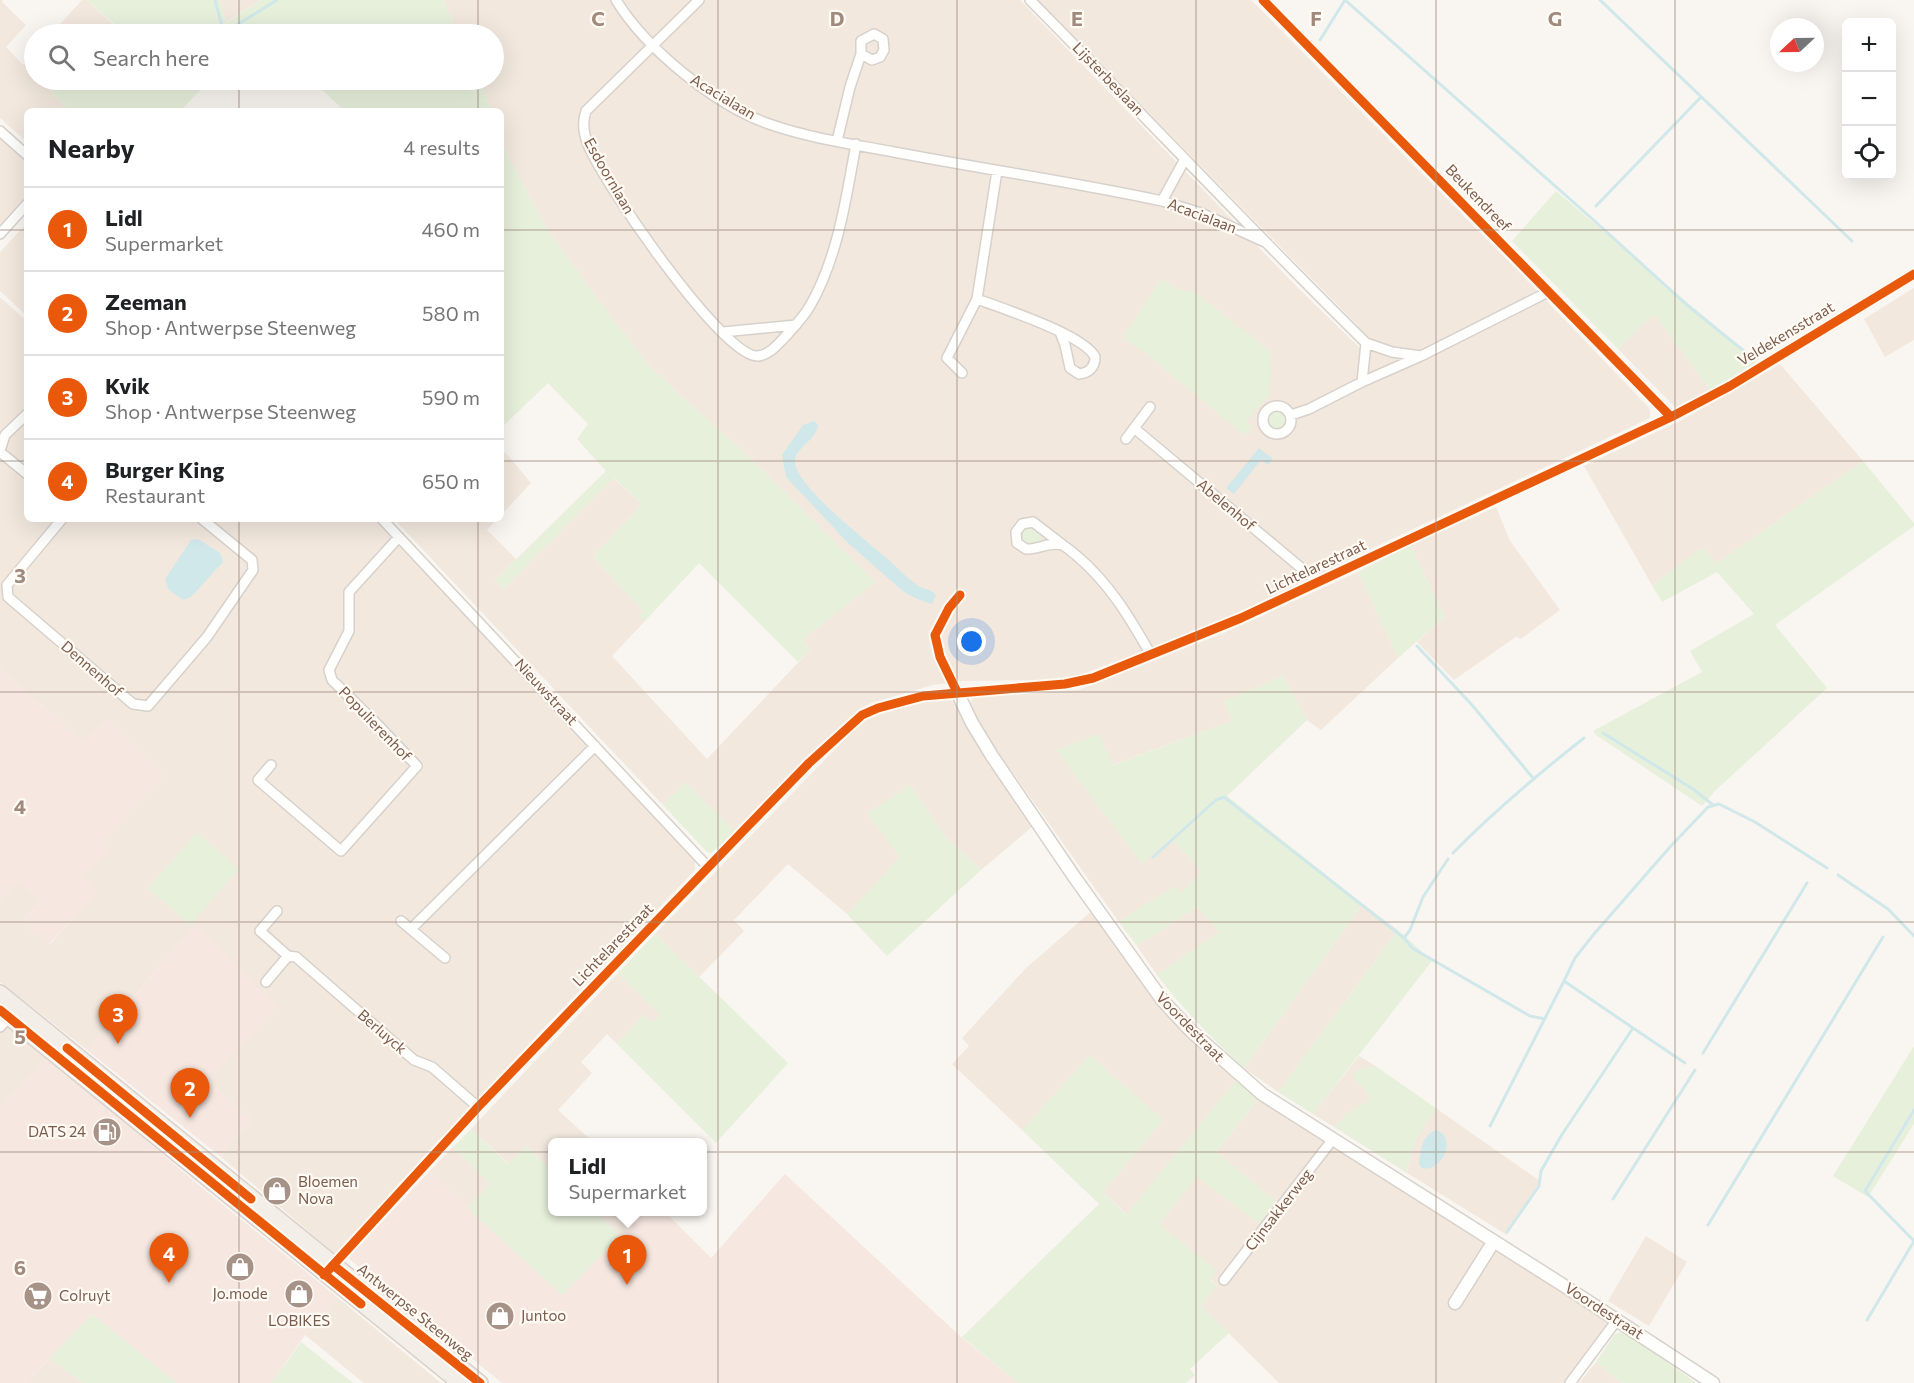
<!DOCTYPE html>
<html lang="en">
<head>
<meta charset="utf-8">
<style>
  :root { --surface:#fff; --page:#f6f6f6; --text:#202124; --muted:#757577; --line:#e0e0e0; --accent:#ea580c }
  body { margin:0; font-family:Commissioner,sans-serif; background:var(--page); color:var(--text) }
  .controls { position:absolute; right:18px; top:18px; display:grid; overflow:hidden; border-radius:9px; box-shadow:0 6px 24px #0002 }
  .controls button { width:54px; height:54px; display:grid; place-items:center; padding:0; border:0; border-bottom:2px solid var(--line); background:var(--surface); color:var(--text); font:30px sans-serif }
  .compass { position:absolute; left:1770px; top:18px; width:54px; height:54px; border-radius:50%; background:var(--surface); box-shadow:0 6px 24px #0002; rotate:248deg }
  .you { position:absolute; left:972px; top:642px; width:21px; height:21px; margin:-15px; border:4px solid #fff; border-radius:50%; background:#1a73e8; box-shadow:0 0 0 9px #1a73e833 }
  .badge { display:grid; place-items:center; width:39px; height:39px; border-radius:50%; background:var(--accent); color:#fff; font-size:20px; font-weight:700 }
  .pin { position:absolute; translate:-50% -50px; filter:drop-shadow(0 2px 3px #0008) }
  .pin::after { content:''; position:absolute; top:32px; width:21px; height:18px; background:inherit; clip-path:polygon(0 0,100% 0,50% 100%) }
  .popup { position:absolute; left:548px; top:1138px; width:159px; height:78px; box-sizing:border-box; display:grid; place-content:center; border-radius:9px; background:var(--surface); filter:drop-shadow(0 2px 4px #0005); font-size:20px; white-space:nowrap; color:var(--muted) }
  .popup b { font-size:22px; color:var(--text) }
  .popup::after { content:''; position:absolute; left:50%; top:100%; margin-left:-12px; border:12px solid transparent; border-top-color:var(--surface) }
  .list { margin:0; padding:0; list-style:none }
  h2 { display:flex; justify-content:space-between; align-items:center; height:78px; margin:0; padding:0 24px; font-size:26px }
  h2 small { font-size:20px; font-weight:400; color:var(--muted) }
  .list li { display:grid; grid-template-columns:39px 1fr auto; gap:18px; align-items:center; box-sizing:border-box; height:84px; padding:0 24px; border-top:2px solid var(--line) }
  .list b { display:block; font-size:22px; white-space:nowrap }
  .list p { margin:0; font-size:20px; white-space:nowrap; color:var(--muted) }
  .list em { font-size:20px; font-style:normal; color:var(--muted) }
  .icon { flex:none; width:33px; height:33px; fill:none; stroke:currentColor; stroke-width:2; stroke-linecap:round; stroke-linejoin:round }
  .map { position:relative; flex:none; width:1914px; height:1383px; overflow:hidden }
  .search { position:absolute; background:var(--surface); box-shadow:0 6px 24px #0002; left:24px; top:24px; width:480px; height:66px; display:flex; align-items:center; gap:15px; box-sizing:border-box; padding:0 21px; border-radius:33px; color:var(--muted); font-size:22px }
  .panel { position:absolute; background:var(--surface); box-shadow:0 6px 24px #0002; left:24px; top:108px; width:480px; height:414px; border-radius:9px }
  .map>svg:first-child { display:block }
  .residential { fill:#f2e8de }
  .commercial { fill:#f6e8e1 }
  .green { fill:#e7f0db }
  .water { fill:#d0e8ea }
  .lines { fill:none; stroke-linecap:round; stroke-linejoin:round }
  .stream { stroke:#d0e8ea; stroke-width:3 }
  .minor-casing { stroke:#d7d1cb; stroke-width:12 }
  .tertiary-casing { stroke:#d7d1cb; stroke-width:15 }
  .primary-casing { stroke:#dad1cc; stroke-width:18 }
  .minor { stroke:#fefefd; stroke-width:9 }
  .tertiary { stroke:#fefefd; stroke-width:12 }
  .primary { stroke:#f3eee8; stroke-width:15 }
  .cycleway-casing { stroke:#fffaf3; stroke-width:13 }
  .cycleway { stroke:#e8590c; stroke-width:9 }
  .grid { fill:none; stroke:#9f8a7d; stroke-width:1.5; stroke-opacity:0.55 }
  .labels { text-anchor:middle; stroke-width:4.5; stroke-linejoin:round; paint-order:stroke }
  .street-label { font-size:15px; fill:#7a5c4d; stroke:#fffaf3 }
  .poi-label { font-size:15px; fill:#7a5c4d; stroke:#fffaf3; text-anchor:start }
  .grid-label { font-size:20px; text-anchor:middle; font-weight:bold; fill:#9f8a7d; stroke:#fffaf3; stroke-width:4.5; stroke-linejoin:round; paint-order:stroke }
</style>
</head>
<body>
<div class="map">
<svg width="1914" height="1383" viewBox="0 0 1914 1383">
  <rect width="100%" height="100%" fill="#f9f5f0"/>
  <!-- residential -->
  <path class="residential" d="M0,0H3L2,2L26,25L6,47L23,65L34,53V80H64L52,93L70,111H27V142L0,118Z
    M82,0H87L115,26L107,34H51Z
    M220,0H261L226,22Z
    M443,0H1020L1301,291L1360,348L1358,326L1038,0H1251L1521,274L1650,409V418L1381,544L1253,607L1129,657L1076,676L1046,680L964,681L933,685L874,702L860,708L736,832L685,783L663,805L394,519H497L487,530L516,559L495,580L503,589L613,478L642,504L593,557L643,611L640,615L645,621L612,656L707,759L810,650L802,640L875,582L763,470L652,369L596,297L547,229L506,152L501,138V111H492L479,80H494V34H459Z
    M0,138L27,162V198L0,228Z
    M27,223V519H374L561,716L695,861V870L541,1031L335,1254L220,1156L252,1120L208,1081L196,925L87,1050L0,982V900L19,880L41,901L22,922L50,944L97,892L81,877L108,850L101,841L107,719L83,742L0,669V297L23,318L26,315L0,291V252Z
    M1914,288V340L1885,357L1864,319Z
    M1654,314L1711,391L1677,409L1618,349Z
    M1780,364L1863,461L1716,564L1703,548L1652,585L1584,466L1682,420Z
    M505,452L531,483L501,515V455Z
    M1496,507L1510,541L1560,610L1522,638L1520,639L1517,636L1454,680L1417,642L1445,617L1410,545Z
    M1358,572L1398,658L1321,730L1307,720L1283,676L1224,701L1232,721L1112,765L1099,734L1141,864L1171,838L1202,872L1181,894L1174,887L1119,922L991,742L970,707L971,701L976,696L1079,690L1224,633Z
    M950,698L1033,826L981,870L945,836L910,785L901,857L847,914L788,864L734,920L744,931L699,977L655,934L853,731L868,718L889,709L917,703Z
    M1363,904L1398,930L1278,1092L1244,1068Z
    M1197,907L1220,932L1157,975L1137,946Z
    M1093,910L1237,1079L1127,1215L1103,1192L1162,1120L1090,1056L1022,1130L952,1064L969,1046L962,1038L1026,968Z
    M618,973L661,1014L652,1023L644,1016L617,1044L607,1034L581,1062L592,1073L558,1110L593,1142H552V1171L526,1146L509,1164L471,1129Z
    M0,1018L48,1057L0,1108Z
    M1359,1056L1377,1067L1364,1068L1354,1078L1368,1093L1369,1100L1346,1114L1334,1127L1313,1114Z
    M1260,1097L1608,1318L1609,1324L1565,1383H1279L1201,1306L1217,1286L1159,1224Z
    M1437,1109L1540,1181L1507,1235L1407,1173L1411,1151L1421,1129Z
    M453,1147L491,1184L467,1208L429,1172Z
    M595,1212H643L620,1236Z
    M1646,1236L1687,1262L1649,1326L1608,1301Z
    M337,1297L441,1383H364L305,1335Z
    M50,1358L83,1383H26Z
    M1596,1362L1622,1383H1579Z"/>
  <!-- commercial -->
  <path class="commercial" d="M0,669L83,742L107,719L164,775L101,841L109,850L81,877L98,892L49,944L22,922L41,901L19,880L0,900Z
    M196,925L277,1007L208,1081L252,1120L220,1156L87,1050Z
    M48,1057L201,1187L337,1297L305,1335L271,1383H177L92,1314L26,1383H0V1108Z
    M429,1172L562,1295L643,1212H665L711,1258L785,1174L961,1337L1018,1383H502L348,1258Z"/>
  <!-- green -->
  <path class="green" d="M87,0H220L227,22L261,0H443L459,34H263L254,27L243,34H107L115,25Z
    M64,80H210L180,111H70L51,92Z
    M311,80H479L492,111H345Z
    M501,138L506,152L547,229L596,297L652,369L763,470L876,582L802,640L810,650L798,662L699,563L645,621L639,615L643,611L593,557L642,504L614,478L503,589L495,580L606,471L577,439L588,424L548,383L501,428Z
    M1556,191L1759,363L1711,391L1654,314L1618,349L1512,241Z
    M1161,279L1179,290L1195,292L1271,352L1270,394L1247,420V424L1255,427L1250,429L1249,434L1242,433L1145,353L1123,338Z
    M1268 420a9 9 0 1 1 18 0a9 9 0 1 1-18 0Z
    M1863,461L1914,523V526L1775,625L1827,688L1716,790L1702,806L1596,735L1593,731L1702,672L1690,651L1754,614L1717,572L1662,602L1652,585L1703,547L1716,564Z
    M1028,527L1042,534L1041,542L1026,546L1020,541V533L1023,529Z
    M1410,545L1445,617L1398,658L1358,572Z
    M1283,676L1307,720L1227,796L1363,904L1244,1068C1212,1039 1183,1009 1157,975L1219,932L1197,907L1137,946L1119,922L1174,886L1181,893L1202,872L1171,838L1142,864L1056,750L1099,734L1113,765L1232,721L1224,701Z
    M685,782L736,832L711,853L707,852L663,805Z
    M910,785L945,836L981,870L887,956L847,914L900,857L867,814Z
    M197,832L239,869L190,925L148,888Z
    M1398,930L1432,961L1313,1114L1278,1092Z
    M655,934L788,1063L716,1143L617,1044L644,1015L652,1023L660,1014L618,973Z
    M1914,1046V1124L1868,1197L1833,1176Z
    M1090,1055L1163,1120L1103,1192L1126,1215L1237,1079L1260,1097L1216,1152L1276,1201L1259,1223L1197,1177L1159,1224L1216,1270L1210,1280L1217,1286L1201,1306L1229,1333L1190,1369L1195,1375L1186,1383H1018L962,1337L1099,1204L1022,1130Z
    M1377,1067L1437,1109C1419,1133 1412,1143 1407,1173L1334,1127L1346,1114L1369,1100L1368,1093L1353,1078L1354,1072L1364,1068Z
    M471,1129L508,1164L526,1146L552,1171V1212H595L620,1236L562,1295L467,1208L490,1184L453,1147Z
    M92,1314L177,1383H83L50,1358Z
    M1620,1332L1627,1333L1696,1383H1622L1596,1362L1614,1335Z
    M301,1342L353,1383H271Z"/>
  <!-- water -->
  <path class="water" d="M814,421L818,425C817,440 794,448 795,462C796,487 870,543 890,561C899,569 907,578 917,585C924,590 930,588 936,595L932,604L917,599L904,592L849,544L786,477L782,455L803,425Z
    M1259,448L1273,459L1268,465L1261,460L1234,494L1226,488Z
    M198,539L220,553L223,562L191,597L183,600L169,590L165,579L191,540Z
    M1437,1130C1458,1139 1441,1173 1422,1168L1419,1164C1421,1151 1421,1135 1437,1130Z"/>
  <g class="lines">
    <!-- stream -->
    <path class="stream" d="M215,0L224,33L277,0
      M1600,0L1852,241
      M1320,40L1345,0L1589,216L1688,306L1749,355
      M1596,206L1701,97
      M1417,646L1472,705L1533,778
      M1603,733L1693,789L1713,805
      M1453,853C1495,810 1537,775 1584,738
      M1153,857L1216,800L1224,797L1404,938L1412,948L1530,1016L1545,1019
      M1838,875L1888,909L1914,936
      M1404,938L1410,930L1423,897L1448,859
      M1633,1028L1685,1063
      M1703,1053L1807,883
      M1490,1126L1564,981
      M1613,1199L1695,1070
      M1708,1225L1883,937
      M1507,1232L1539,1186L1541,1171L1561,1136L1633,1028L1564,981L1575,958L1594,934L1670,847L1708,807L1719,804L1755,822L1827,868
      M1867,1320L1914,1241L1865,1191L1914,1110"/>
    <!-- minor casing -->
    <g class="minor-casing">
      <path id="minor" d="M616,0C646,49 715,105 769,124C809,138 852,144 894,152C983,169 1073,182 1162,201L1201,213L1267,243
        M699,0L586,111C582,122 583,131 587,142C599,177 723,358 758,356C769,355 777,345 784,338C793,328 803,318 810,306C838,257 846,199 856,144
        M1030,0C1143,114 1252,231 1366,343L1362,382L1309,409L1291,415
        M1263,0L1671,417
        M0,131L27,155
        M837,141L850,87L861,54V41L874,34L883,39L884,50L880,57L872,60L861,54
        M1162,201L1185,159
        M0,234L27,204
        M977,299C1001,308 1085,335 1095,357C1095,367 1089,373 1079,374L1070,368L1065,345L1060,332
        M723,332L796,325
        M1366,343L1392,352L1421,356
        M962,373L947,358L977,299L997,171
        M1362,382L1421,356L1548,292
        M1263 420a14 14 0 1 1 28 0a14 14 0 1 1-28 0Z
        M1134,428L1318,582
        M1126,439L1150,407
        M0,451L5,435L27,414
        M0,452L27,474
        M62,519L7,585L8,597L133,704L148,706L207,637L253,570L252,560L202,519
        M382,519L708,867
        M1063,545L1033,522L1022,524L1016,532L1017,543L1026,549C1038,550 1050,541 1062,545C1067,547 1073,553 1077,556C1110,584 1130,618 1151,655
        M957,692L940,657L935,635L949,608L960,595
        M271,765L258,780L341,851L417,766L377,724L332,680L329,670L349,631V592L399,537
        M277,911L260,931L288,956L296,957L414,1060L432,1067L478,1107
        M401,921L445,958
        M411,929L595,746
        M266,982L288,956
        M0,1027L12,1014
        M331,1267L478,1107L746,828L809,763L862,715L878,708L923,696L1065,684L1093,678L1241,618L1671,417L1730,386L1914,274
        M1224,1280L1333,1139
        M1570,1383L1617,1320"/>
    </g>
    <!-- tertiary casing -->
    <g class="tertiary-casing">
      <path id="tertiary" d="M957,692L972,723L992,756L1075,878L1163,1001L1191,1031L1262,1094L1566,1287L1713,1383
        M1455,1303L1494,1241"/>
    </g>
    <!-- primary casing -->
    <g class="primary-casing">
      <path id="primary" d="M0,993L480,1383
        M0,1010L460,1383"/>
    </g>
    <!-- minor -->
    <use href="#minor" class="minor"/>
    <!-- tertiary -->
    <use href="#tertiary" class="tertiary"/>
    <!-- primary -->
    <use href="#primary" class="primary"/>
    <!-- cycleway casing -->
    <g class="cycleway-casing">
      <path id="cycleway" d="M1263,0L1671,417
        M957,692L940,657L935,635L949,608L960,595
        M0,1010L361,1304
        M67,1048L251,1199
        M333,1265L480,1383
        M324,1275L478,1107L746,828L809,763L862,715L878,708L923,696L1065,684L1093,678L1241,618L1671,417L1730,386L1914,274"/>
    </g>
    <!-- cycleway -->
    <use href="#cycleway" class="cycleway"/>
  </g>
  <!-- grid -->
  <path class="grid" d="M239,0V34M478,0V34M718,0V1383M957,0V1383M1196,0V1383M1436,0V1383M1675,0V1383M239,80V111M478,80V111M0,230H27M501,230H1914M0,461H27M501,461H1914M239,519V1383M478,519V1383M0,692H1914M0,922H1914M0,1152H1914"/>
  <!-- icons -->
  <defs>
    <g id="fuel-disc" transform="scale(1.5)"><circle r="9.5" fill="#a69286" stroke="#fffaf3"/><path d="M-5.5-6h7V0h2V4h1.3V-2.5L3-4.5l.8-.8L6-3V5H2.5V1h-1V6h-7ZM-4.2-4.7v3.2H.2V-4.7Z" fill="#fff"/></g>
    <g id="shop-disc" transform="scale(1.5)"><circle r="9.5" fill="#a69286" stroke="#fffaf3"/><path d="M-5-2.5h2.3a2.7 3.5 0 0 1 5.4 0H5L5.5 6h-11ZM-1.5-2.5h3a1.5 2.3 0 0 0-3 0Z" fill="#fff"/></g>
    <g id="supermarket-disc" transform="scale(1.5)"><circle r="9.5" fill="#a69286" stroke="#fffaf3"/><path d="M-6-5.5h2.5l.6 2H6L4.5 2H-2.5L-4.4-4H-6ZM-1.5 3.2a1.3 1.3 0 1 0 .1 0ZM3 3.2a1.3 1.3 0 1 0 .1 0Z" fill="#fff"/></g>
  </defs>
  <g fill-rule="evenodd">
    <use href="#fuel-disc" x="107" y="1132"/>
    <use href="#shop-disc" x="277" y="1191"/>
    <use href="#shop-disc" x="240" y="1267"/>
    <use href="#shop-disc" x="299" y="1294"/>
    <use href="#supermarket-disc" x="38" y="1296"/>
    <use href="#shop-disc" x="500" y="1316"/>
  </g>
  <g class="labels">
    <!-- street labels -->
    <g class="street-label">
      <text transform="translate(1108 79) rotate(46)" y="5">Lijsterbeslaan</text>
      <text transform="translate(723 97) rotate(31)" y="5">Acacialaan</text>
      <text transform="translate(609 176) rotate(60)" y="5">Esdoornlaan</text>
      <text transform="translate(1478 198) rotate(46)" y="5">Beukendreef</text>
      <text transform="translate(1202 216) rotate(21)" y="5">Acacialaan</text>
      <text transform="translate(1786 334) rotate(-31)" y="5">Veldekensstraat</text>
      <text transform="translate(1226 505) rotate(40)" y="5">Abelenhof</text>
      <text transform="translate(1316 567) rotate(-25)" y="5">Lichtelarestraat</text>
      <text transform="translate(92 669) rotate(41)" y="5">Dennenhof</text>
      <text transform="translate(546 692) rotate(47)" y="5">Nieuwstraat</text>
      <text transform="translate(375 724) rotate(46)" y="5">Populierenhof</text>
      <text transform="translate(613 945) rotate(-46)" y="5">Lichtelarestraat</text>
      <text transform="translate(1190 1027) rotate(46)" y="5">Voordestraat</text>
      <text transform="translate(382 1032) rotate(41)" y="5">Berluyck</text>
      <text transform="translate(1279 1210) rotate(-52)" y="5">Cijnsakkerweg</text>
      <text transform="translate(1604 1311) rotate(33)" y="5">Voordestraat</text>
      <text transform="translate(415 1312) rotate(39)" y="5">Antwerpse Steenweg</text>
    </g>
    <!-- poi labels -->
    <g class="poi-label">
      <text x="86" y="1137" text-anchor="end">DATS 24</text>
      <text x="298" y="1187">Bloemen<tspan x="298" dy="17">Nova</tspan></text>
      <text x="240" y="1299" text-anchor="middle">Jo.mode</text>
      <text x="59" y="1301">Colruyt</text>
      <text x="521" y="1321">Juntoo</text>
      <text x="299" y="1326" text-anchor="middle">LOBIKES</text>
    </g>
  </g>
  <g class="grid-label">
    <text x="598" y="26">C</text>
    <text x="837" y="26">D</text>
    <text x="1077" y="26">E</text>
    <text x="1316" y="26">F</text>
    <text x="1555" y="26">G</text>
    <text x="20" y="583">3</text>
    <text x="20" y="814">4</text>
    <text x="20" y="1044">5</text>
    <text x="20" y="1275">6</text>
  </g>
</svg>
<div class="controls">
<button>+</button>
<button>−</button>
<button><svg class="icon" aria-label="locate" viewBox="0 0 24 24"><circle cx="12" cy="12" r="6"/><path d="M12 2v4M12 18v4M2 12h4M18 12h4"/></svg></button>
</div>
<svg class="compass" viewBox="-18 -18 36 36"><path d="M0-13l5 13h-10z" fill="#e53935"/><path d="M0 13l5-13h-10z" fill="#757577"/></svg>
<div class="you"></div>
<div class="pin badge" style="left:627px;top:1285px">1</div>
<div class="popup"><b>Lidl</b>Supermarket</div>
<div class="pin badge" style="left:190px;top:1118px">2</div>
<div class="pin badge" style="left:118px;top:1044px">3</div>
<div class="pin badge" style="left:169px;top:1283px">4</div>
<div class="search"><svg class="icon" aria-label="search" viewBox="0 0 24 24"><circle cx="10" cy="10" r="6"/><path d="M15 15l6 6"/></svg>Search here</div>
<section class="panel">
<h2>Nearby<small>4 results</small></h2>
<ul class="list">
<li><span class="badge">1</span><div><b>Lidl</b><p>Supermarket</p></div><em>460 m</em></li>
<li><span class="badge">2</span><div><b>Zeeman</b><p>Shop · Antwerpse Steenweg</p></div><em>580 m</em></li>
<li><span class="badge">3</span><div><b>Kvik</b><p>Shop · Antwerpse Steenweg</p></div><em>590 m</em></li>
<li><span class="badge">4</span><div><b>Burger King</b><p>Restaurant</p></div><em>650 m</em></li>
</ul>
</section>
</div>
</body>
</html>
